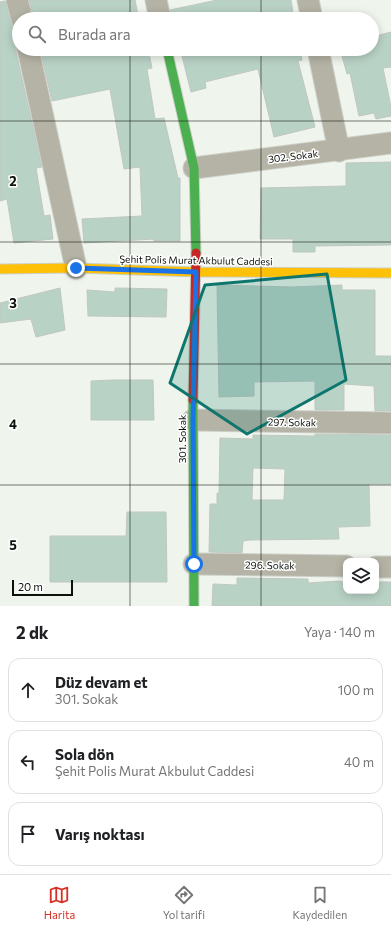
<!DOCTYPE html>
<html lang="tr">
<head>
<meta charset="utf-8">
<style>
  :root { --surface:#fff; --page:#f2f2f2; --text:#202124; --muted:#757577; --line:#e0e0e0; --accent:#d93025 }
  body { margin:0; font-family:Commissioner,sans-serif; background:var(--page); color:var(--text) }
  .controls { position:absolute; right:12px; bottom:12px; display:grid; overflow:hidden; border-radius:8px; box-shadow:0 2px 10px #0003 }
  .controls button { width:36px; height:36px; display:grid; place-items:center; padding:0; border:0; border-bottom:1px solid var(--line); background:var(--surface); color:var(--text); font:20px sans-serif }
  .scale { position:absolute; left:12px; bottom:10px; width:61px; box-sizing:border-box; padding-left:4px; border:2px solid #0d110b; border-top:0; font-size:11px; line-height:14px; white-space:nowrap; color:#0d110b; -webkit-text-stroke:3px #fff; paint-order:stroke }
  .stop { position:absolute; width:12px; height:12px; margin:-9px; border:3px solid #1a73e8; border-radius:50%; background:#fff }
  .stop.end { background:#1a73e8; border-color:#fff; box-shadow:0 1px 4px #0008 }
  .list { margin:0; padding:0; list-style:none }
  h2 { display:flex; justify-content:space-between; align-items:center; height:52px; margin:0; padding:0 16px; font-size:17px }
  h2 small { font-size:13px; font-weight:400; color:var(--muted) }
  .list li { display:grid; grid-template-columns:26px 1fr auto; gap:12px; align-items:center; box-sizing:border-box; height:64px; margin:0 8px 8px; padding:0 8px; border:1px solid var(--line); border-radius:12px }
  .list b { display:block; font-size:15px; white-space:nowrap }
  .list p { margin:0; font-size:13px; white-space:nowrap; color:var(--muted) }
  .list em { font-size:13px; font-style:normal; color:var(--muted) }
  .icon { flex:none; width:22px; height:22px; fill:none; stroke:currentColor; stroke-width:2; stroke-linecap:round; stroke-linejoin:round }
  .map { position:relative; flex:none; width:391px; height:606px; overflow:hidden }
  .search { position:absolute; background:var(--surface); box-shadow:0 2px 10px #0003; left:12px; right:12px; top:12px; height:44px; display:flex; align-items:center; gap:10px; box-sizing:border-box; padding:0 14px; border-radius:22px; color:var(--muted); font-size:15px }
  .sheet { height:268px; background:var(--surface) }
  nav { display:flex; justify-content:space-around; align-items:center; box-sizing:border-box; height:56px; border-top:1px solid var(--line); background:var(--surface); font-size:11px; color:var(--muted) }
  nav a { display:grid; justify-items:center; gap:2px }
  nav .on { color:var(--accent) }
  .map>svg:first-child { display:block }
  .building { fill:#b9d2c6; stroke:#c0c7c1; fill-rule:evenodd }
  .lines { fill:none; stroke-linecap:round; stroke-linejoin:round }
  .street-casing { stroke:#ccd0c9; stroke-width:23 }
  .fast-casing { stroke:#ccd0c9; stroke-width:11 }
  .slow-casing { stroke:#ccd0c9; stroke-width:11 }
  .jam-casing { stroke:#ccd0c9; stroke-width:11 }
  .street { stroke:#b4b3a5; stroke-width:21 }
  .fast { stroke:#4caf50; stroke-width:9 }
  .slow { stroke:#ffc107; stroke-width:9 }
  .jam { stroke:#c62828; stroke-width:9 }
  .route { stroke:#1a73e8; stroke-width:5 }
  .marked { fill:#0f766e; fill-opacity:0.2; stroke:#0f766e; stroke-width:3; stroke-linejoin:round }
  .grid { fill:none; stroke:#0d110b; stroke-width:1; stroke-opacity:0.55 }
  .labels { text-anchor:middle; stroke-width:3; stroke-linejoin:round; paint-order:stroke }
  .street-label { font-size:10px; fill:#0d110b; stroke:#fff }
  .grid-label { font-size:13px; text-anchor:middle; font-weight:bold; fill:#0d110b; stroke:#fff; stroke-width:3; stroke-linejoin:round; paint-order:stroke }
</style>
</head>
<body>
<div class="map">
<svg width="391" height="606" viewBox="0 0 391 606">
  <rect width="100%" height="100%" fill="#eff5ec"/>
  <!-- building -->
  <path class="building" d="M29,0H135L138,15L145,14L147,19H34Z
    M217,0H291L294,19H172L170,10Z
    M5,1L11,22L14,28L19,31V41L16,52L42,167L36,168L44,216L50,215L53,239L14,243L7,199L0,201V2Z
    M391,32V67L383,68L391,107V116L376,119L374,113L359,116L350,73L347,74L340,49H372V37Z
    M40,49H153L154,51L149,53L152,68L147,69L155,119L164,118L178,178H180V241H154V239L84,243L82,219L142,216L140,167L124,169L110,89L52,101Z
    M194,49H300L302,60L298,61L315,127L274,137L258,69L205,82L206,88L191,92L181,52Z
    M391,162V245L315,246V252H293V239H260L261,188L346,186V163Z
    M217,285L292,287L342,285V290H375V356H391V411H375L374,386L344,384V410H315V381L254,382V396L219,397Z
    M60,288L65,330L36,337L31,319L0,323V303Z
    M115,288L167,289L166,317L88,316L87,290L115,292Z
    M113,380H153L154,420H91V381Z
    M315,434L391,435V484H369L370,526L338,527L339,539L250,540L243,541L242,553L209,552L210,504H217V493H219L220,438L253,439V435L315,436ZM253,468L285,469L284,500H252Z
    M127,512H166L167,582H50V536H126Z
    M237,578L308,579V583L339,581L346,583V591H376V582H391V606H212L213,584L237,585Z"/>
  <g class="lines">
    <!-- street casing -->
    <g class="street-casing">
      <path id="street" d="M17,0L22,19
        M156,0L160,19
        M308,0L312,19
        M28,49L76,268
        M318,49L339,151
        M194,168L391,143
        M193,420L391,423
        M194,564L346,566
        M376,567H391"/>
    </g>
    <!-- fast casing -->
    <g class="fast-casing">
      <path id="fast" d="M167,49L194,168L196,253
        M193,400L194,606"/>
    </g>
    <!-- slow casing -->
    <g class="slow-casing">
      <path id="slow" d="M0,269L76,268L196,272L391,273"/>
    </g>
    <!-- jam casing -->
    <g class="jam-casing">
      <path id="jam" d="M193,400L196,253"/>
    </g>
    <!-- street -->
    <use href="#street" class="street"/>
    <!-- fast -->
    <use href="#fast" class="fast"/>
    <!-- slow -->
    <use href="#slow" class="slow"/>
    <!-- jam -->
    <use href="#jam" class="jam"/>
  </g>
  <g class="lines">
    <!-- route -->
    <path class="route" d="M76,268L196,272L193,420L194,564"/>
  </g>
  <!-- marked area -->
  <path class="marked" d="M327,274L346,380L247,434L170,383L205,285Z"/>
  <!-- grid -->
  <path class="grid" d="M130,0V19M261,0V19M130,49V606M261,49V606M0,121H391M0,242H391M0,364H391M0,485H391"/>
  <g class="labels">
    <!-- street labels -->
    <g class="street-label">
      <text transform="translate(293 156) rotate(-7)" y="4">302. Sokak</text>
      <text transform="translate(196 260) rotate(1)" y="4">Şehit Polis Murat Akbulut Caddesi</text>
      <text transform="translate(292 422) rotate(1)" y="4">297. Sokak</text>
      <text transform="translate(182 439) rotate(-90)" y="4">301. Sokak</text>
      <text transform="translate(270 565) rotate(1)" y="4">296. Sokak</text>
    </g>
  </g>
  <g class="grid-label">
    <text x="13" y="186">2</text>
    <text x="13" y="308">3</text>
    <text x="13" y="429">4</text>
    <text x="13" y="550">5</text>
  </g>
</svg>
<div class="controls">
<button><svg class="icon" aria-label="layers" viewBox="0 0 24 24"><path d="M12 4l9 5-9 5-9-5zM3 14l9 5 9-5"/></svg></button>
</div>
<div class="scale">20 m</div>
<div class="stop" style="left:194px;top:564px"></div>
<div class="stop end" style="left:76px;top:268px"></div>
<div class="search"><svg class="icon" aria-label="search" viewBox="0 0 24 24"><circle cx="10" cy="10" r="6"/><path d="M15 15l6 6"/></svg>Burada ara</div>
</div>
<section class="sheet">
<h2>2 dk<small>Yaya · 140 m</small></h2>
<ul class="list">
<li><svg class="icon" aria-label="ahead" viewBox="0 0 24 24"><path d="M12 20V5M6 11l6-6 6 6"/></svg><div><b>Düz devam et</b><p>301. Sokak</p></div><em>100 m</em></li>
<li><svg class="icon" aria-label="left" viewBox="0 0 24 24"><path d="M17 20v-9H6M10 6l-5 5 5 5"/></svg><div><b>Sola dön</b><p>Şehit Polis Murat Akbulut Caddesi</p></div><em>40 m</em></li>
<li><svg class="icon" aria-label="arrive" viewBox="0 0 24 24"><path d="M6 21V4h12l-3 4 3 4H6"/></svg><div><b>Varış noktası</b></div></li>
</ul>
</section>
<nav>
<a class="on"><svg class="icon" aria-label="map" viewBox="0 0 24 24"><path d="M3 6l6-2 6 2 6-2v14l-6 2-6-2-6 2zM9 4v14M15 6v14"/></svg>Harita</a>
<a><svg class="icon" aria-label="directions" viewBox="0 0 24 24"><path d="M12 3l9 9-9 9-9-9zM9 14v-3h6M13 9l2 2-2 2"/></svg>Yol tarifi</a>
<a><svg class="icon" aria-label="saved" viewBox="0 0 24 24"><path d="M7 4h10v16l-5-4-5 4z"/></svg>Kaydedilen</a>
</nav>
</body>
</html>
